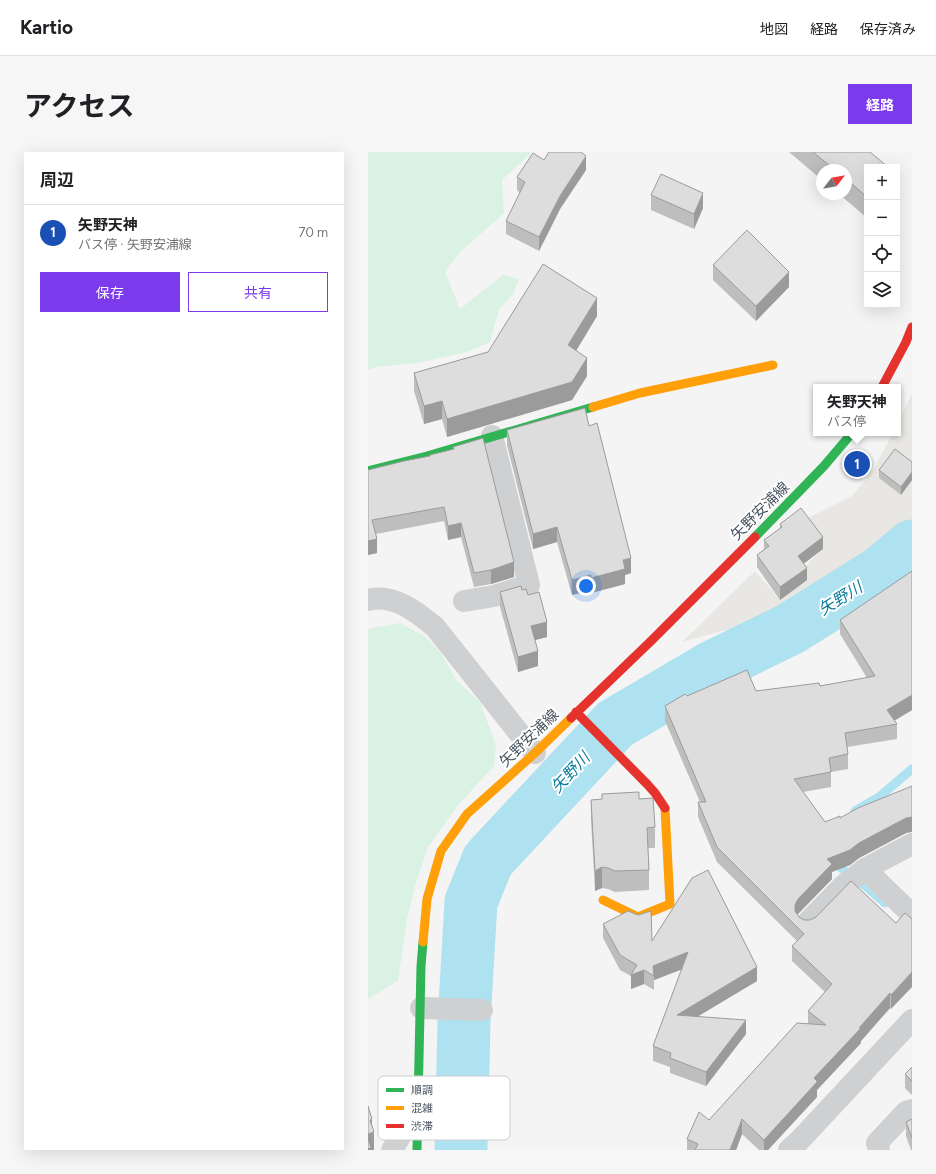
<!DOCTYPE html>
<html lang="ja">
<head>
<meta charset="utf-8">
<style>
  :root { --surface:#fff; --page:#f6f6f6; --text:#202124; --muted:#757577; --line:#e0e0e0; --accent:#7c3aed }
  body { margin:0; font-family:Figtree,"Noto Sans JP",sans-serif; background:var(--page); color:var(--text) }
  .controls { position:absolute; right:12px; top:12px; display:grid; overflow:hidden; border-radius:0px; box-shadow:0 4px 16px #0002 }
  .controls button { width:36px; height:36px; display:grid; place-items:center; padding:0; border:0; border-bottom:1px solid var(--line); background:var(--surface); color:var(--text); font:20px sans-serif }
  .compass { position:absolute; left:448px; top:12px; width:36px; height:36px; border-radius:50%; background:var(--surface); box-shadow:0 4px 16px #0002; rotate:59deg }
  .you { position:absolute; left:218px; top:434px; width:14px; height:14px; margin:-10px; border:3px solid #fff; border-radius:50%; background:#1a73e8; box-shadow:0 0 0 6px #1a73e833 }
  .badge { display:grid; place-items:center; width:26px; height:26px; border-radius:50%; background:var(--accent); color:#fff; font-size:13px; font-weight:700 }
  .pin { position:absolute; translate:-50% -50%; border:2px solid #fff; box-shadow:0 1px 4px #0006 }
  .popup { position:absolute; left:445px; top:232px; width:88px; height:52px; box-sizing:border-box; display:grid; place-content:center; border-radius:0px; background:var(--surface); filter:drop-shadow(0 1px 3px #0005); font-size:13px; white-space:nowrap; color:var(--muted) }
  .popup b { font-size:15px; color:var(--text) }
  .popup::after { content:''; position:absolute; left:50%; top:100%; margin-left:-8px; border:8px solid transparent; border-top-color:var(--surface) }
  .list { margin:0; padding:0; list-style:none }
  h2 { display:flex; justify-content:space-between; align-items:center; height:52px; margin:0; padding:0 16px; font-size:17px }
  h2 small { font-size:13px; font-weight:400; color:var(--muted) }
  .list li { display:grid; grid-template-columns:26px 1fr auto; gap:12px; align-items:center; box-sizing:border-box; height:56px; padding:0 16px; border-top:1px solid var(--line) }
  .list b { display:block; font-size:15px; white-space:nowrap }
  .list p { margin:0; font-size:13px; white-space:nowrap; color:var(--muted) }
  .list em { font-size:13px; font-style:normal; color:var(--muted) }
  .actions { display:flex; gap:8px; padding:12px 16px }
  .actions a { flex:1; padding:9px 0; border:1px solid var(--accent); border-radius:0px; text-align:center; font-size:14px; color:var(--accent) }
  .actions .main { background:var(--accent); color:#fff }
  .icon { flex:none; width:22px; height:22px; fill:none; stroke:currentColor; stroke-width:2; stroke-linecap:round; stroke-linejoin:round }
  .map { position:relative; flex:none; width:544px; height:998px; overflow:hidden; border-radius:0px }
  header { display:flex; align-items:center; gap:24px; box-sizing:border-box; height:56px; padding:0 20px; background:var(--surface); border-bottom:1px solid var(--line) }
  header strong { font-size:19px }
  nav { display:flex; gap:22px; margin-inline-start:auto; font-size:14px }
  .intro { display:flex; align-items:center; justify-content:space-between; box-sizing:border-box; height:96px; padding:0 24px }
  h1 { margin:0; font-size:28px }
  .button { padding:10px 18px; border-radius:0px; background:var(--accent); color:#fff; font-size:14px; font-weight:700 }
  main { display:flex; gap:24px; padding:0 24px }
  aside { flex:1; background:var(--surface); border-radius:0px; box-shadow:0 4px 16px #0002 }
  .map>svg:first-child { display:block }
  .commercial { fill:#e8e7e3 }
  .green { fill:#d9f2e3 }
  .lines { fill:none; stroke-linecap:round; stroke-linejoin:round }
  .stream { stroke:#aee2f0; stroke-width:9 }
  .river { stroke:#aee2f0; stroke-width:53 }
  .street { stroke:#ced0d2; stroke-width:22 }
  .fast { stroke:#30b455; stroke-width:9 }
  .slow { stroke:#ff9f0a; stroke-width:9 }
  .jam { stroke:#e5322d; stroke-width:9 }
  .wall { fill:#bebebf }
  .shaded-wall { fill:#9b9b9b }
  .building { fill:#ddddde; stroke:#9b9b9b }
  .labels { text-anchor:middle; stroke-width:4; stroke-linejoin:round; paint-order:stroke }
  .street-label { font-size:15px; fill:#4a5661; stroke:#fff }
  .water-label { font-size:16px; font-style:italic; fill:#0c7c9b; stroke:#fff }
  .key { fill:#fff; stroke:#c9ccd0; stroke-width:1 }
  .key-label { font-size:11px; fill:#4a5661 }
</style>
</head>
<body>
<header>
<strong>Kartio</strong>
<nav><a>地図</a><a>経路</a><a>保存済み</a></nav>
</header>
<div class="intro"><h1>アクセス</h1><a class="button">経路</a></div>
<main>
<aside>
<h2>周辺<small></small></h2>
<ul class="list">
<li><span class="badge" style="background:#1a4fb4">1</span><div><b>矢野天神</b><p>バス停 · 矢野安浦線</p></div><em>70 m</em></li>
</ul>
<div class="actions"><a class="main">保存</a><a>共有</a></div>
</aside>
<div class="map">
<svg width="544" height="998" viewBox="0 0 544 998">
  <rect width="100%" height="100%" fill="#f4f4f4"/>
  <!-- commercial -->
  <path class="commercial" d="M544,241V369L539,374L392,469L314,490L387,419L412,448L432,419L455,397L430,371L484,344L504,320L525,281H530V271Z"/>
  <!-- green -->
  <path class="green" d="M0,0H164L134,28L136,61L92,100L77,120L92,157L135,123L151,127L145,142L131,157L122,190L99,200L49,211L8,215L0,218Z
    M32,471L56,484L72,500L89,529L112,550L128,593L126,614L90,653L60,695L47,734L39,767L30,829L0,847V478L4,476Z"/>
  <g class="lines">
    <!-- stream -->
    <path class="stream" d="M487,659L511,645L544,617
      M469,706L474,717L501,737L517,751"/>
    <!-- river -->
    <path class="river" d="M93,998L96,870L103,750L120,708L247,572L344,515L422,477L513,420L544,394"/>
    <!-- street -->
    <path class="street" d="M0,448C25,441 49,460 67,475L167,601
      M96,449L126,444L161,433L124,284
      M497,717L540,759L544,761
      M439,771L475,734L497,717L544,692
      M53,856L114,858
      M24,998L50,954
      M421,998L431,989L544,868
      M511,998L509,991L538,960L544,958"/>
    <!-- fast -->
    <path class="fast" d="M0,319L59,304L225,255
      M387,385L456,314L484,281
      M49,998L53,814L55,790"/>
    <!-- slow -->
    <path class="slow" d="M225,255L272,241L405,213
      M235,748L270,765L302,752L297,656
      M55,790L59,747L73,699L99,662L167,601L203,566"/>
    <!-- jam -->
    <path class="jam" d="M514,235L538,190L544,175
      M208,560L279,632L287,641L297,656
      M203,566L283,489L387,385"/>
  </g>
  <!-- wall -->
  <path class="wall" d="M421,0H502L499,15V66L471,42H478V18H454V28Z
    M176,8L218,18L192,57L171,99L138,82V69L152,41L149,38V25Z
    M283,43L335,56L326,77L283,58Z
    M345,113L421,135L388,169L345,128Z
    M229,164L208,199L219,224L204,248L79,285L74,267L56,272L46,239V221L120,200Z
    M139,278L263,421L257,423V432L223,441V438L204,443L189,390L165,397L139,293Z
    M85,295L146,425L123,432L106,435L93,385L80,388L76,369L8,382L9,401L0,403V318L62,304L85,297Z
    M544,310V328L533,343L511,326V318Z
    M412,372L455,397L435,412L439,428L412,448L389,415V403L396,397V388L412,377Z
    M154,438L160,443L179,485L167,488L170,514L150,520L132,455V440Z
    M472,468L544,558L526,569L529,572V587L479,595L480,602V617L463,620V635L435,640L457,670L472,666L538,681L491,706L482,713L464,720V727L429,763L431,765L436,768L528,771L523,857L522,856L493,889V891L449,938V945L400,998H391L374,982L368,998H319V987L341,968L440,872V859L457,840L424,809V794L429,789L349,710L330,665V650H332L297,569V554L319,544L452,534L499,526L472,482Z
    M234,642L271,647L287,675V696H280L281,718V738L247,740L240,737L234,736L227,739L223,668V648L234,647Z
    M235,772L284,789L389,829L330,864L378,882L338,934L302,921V915L285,909V894L314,817L286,828V838L276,832L263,837V824L252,818L235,786Z
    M544,915V943L537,936V922Z
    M544,967V998H543L538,984V970Z"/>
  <!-- shaded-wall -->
  <path class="shaded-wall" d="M218,4V18L192,57L171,99V85L192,44Z
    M335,41V56L326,77V62Z
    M421,120V135L388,169V154Z
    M229,146V164L200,212V193Z
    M219,206V224L204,248L79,285V267Z
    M74,249V267L56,272V254Z
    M544,320V328L533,343V335Z
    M93,371V385L80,388V374Z
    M189,375V390L165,397V382Z
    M455,385V397L430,416V404Z
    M9,387V401L0,403V389Z
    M263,406V421L257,423V432L223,441V426L255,408Z
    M146,410V425L123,432V418Z
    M439,416V428L412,448V435Z
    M223,423V438L204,443V428Z
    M179,470V485L163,489V474Z
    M170,499V514L150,520V505Z
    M544,543V558L519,573V558Z
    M544,665V680L538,681L491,706L482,713L464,720V727L430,762L427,768V774V753L430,747L459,707L491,691L538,666Z
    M234,715V736L227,739V719Z
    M320,800V815L286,828L285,814Z
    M389,815V829L309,877V863Z
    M276,818V832L263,837V823Z
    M544,820V835L523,857V843Z
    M522,841V856L493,889V891L449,938V945L400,998H396V988L446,926Z
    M378,868V882L338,934V920Z
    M4,967V981L6,980V998H0V982L2,968Z
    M374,967V982L368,998H362Z"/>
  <!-- building -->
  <path class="building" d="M181,0H213L218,4L192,44L171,85L138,69L157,30L149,25L165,1L176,8Z
    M445,0H502L520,15H499V45L478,27V18H467Z
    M293,22L335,41L326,62L283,43Z
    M379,78L421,120L388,154L345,113Z
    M175,112L229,146L200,193L219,206L204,230L79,267L74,249L56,254L46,221L120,200Z
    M217,256L221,274L229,271L263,406L255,408L257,417L223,426V423L204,428L189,375L165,382L139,278Z
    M115,286L146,410L123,418L106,421L93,371L80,374L76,355L4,368L9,387L0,389V318L36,309L62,304V303L86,297L85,295Z
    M527,297L544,310V320L533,335L511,318Z
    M433,356L455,385L430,404L439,416L412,435L389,403L401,394L396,388L414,375L412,372Z
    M544,419V543L519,558L529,572L477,581L480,602L461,606L463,620L426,627L457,670L472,664V666L490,656L544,634V665L538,666L491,691L482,698L459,707L464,712L430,747L427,753V759L431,765L436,768H442L448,765L483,729L528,771L537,761L544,767V820L523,843L522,841L491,876H493L446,926L449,929V930L396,988L374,967L362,998H327L330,992L319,987L331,960L341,968L429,871L458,873L440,859L464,832L424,794L436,782L349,695L330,650H338L297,554L317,542L319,544L379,518L388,539L451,531L452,534L507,524L472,468Z
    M153,434L154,438L158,437L160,443L171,440L179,470L163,474L170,499L150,505L132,440Z
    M271,640V647L285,646L287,675L279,676L281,718L247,719L240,716L234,715L227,719L223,648L234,647V642Z
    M340,718L389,815L309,863L378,868L338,920L302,906L303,901L285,894L320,800L285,814L286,824L276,818L263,823L269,813L252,803L235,772L260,759L270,763L283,759L284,789L324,726Z
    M544,915V929L537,922Z
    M0,954L4,967L2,968L6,980L0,982Z
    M544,967V986L538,970Z
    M0,986L3,996L0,997Z"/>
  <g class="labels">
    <!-- street labels -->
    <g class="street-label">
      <text transform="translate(392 359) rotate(-45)" y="5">矢野安浦線</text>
      <text transform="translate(161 586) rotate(-44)" y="5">矢野安浦線</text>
    </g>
    <!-- water labels -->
    <g class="water-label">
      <text transform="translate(472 446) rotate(-32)" y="6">矢野川</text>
      <text transform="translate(202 620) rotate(-47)" y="6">矢野川</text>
    </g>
  </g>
  <!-- legend -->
  <rect x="10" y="924" width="132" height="64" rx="6" class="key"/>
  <rect x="18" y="936" width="18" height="4" fill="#30b455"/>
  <rect x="18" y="954" width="18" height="4" fill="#ff9f0a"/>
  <rect x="18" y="972" width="18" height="4" fill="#e5322d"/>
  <g class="key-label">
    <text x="43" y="942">順調</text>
    <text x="43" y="960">混雑</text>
    <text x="43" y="978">渋滞</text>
  </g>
</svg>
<div class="controls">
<button>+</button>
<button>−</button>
<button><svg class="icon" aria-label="locate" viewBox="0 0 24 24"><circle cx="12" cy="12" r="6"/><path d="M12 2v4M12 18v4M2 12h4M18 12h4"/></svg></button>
<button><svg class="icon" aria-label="layers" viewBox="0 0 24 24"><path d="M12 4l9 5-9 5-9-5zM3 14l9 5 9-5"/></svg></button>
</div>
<svg class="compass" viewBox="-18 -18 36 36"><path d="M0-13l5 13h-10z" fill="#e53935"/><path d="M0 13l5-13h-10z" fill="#757577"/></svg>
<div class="you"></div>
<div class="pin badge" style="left:489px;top:312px;background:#1a4fb4">1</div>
<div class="popup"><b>矢野天神</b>バス停</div>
</div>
</main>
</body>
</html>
